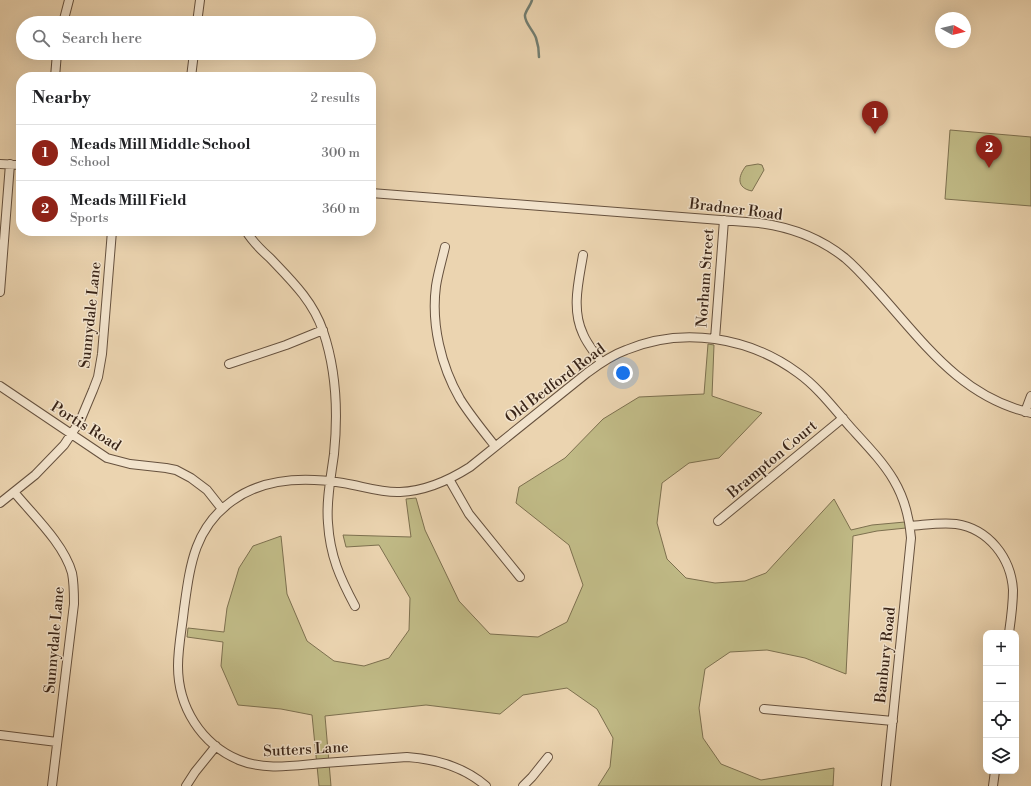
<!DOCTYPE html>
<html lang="en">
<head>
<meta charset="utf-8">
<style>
  :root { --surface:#fff; --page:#f6f6f6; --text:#202124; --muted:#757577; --line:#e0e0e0; --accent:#8f2418 }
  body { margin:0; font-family:"Libre Bodoni",serif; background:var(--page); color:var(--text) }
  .controls { position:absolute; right:12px; bottom:12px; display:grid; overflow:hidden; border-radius:8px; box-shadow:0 4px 16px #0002 }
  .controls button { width:36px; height:36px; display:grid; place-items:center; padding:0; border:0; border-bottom:1px solid var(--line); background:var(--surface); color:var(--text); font:20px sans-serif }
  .compass { position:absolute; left:935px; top:12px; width:36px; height:36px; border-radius:50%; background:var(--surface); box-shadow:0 4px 16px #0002; rotate:98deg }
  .you { position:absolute; left:623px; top:373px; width:14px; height:14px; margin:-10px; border:3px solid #fff; border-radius:50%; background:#1a73e8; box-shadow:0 0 0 6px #1a73e833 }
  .badge { display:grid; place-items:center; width:26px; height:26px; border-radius:50%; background:var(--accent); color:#fff; font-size:13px; font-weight:700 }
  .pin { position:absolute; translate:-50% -33px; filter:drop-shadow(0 1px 2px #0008) }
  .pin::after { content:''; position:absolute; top:21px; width:14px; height:12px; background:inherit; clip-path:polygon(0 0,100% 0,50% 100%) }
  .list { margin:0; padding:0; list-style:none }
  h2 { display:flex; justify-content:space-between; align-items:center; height:52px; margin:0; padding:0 16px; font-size:17px }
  h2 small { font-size:13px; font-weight:400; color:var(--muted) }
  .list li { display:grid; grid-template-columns:26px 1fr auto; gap:12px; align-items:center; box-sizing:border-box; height:56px; padding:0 16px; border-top:1px solid var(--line) }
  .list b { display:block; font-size:15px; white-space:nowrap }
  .list p { margin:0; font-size:13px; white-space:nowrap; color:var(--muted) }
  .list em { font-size:13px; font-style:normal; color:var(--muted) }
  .icon { flex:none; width:22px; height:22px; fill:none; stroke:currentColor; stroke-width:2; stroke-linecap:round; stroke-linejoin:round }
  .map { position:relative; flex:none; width:1031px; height:786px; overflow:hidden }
  .search { position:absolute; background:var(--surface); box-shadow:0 4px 16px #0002; left:16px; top:16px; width:360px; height:44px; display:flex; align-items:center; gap:10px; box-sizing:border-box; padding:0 14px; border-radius:22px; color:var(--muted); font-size:15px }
  .panel { position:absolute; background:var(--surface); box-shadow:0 4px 16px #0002; left:16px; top:72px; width:360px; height:164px; border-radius:16px }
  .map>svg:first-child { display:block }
  .green { fill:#c0ba86; stroke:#7d704f }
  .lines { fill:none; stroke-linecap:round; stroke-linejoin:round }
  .stream { stroke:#727d70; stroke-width:2.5 }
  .minor-casing { stroke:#66513e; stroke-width:10 }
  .minor { stroke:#f2e3cc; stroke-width:8 }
  .labels { text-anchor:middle; stroke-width:3; stroke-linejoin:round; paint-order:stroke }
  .street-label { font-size:15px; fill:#3a2518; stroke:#f2e3cc }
</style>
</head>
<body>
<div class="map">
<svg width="1031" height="786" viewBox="0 0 1031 786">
  <rect width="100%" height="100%" fill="#ebd4b0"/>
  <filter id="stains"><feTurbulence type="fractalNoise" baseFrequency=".005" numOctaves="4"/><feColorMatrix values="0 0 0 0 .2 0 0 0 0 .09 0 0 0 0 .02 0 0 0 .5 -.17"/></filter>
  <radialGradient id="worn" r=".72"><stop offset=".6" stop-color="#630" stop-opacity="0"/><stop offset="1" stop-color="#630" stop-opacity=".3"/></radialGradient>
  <!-- green -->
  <path class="green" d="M950,130L1031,137V206L945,199Z
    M758,164L762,165L764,170L752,191C736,188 738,176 746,166Z
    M708,344L714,345L712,396L762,413L719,458L689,463L662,483L657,523L667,559L686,578L715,583L745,581L766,573L834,499L851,530L872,525L905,522L906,528L877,531L853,536L846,674L805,658L767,650L730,652L705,669L699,708L703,738L721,764L761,780L834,768L833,786H598L610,767L613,738L597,709L567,688L523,695L500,714L426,705L325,716L331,786H319L312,715L281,709L238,705L221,666L223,642L187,637L188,628L224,632L227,608L239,568L253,546L281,536L287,594L307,641L334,661L364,666L389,658L409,630L410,598L379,545L346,547L343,535L411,537L406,499L416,498L425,530L459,601L490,634L538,637L567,622L583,585L569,545L516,503L519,487L565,458L603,419L639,397L704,394Z"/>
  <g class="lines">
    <!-- stream -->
    <path class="stream" d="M532,0C531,5 526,10 525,15C524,22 533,30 536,38C538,44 539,50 539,57"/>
    <!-- minor casing -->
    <g class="minor-casing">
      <path id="minor" d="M63,23L69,0
        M197,23L200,0
        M55,77L57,53
        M191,77L194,53
        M0,164L21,165
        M371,193L759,223C790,227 820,238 845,258C858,269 868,281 879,293C924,343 961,397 1031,413
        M246,231C252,241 261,250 270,258C291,280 313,301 323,331C336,369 338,414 334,454C331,477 326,500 328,523C330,556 340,578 355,606
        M445,247C442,260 438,273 436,286C431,324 441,366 460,399C470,415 483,431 495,446
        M583,255C579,280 571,309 583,334C587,344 595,353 601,362
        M0,292L10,164
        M715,339L724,220
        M229,364L286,345L323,330
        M0,386L107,458L130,464L166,468L176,470L191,478L207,490L222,509
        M1025,412L1031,396
        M449,479L469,514L520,577
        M14,492C33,515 64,544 72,573C74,583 74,593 74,604L52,786
        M0,503L35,475L64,445L80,421L93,390L98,377L102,354L112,231
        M718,521L843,418
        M910,526C925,525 941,522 956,524C989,529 1011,558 1013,590C1013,605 1011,619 1009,633
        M764,709L893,721
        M0,735L57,742
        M186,786L195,772L216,746
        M486,786C464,767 436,759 407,757C380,759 352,761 324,763C296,765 266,771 239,760C201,744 178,707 178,666C178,647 182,628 184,609C190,566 194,528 232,501C263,478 306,477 343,483C362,486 381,493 400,492C426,491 448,481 470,467L587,373C599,364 612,355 626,350C683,326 749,337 798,373C819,388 835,410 852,429C885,465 907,487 911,538L886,786
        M523,786L532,777L548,757
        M993,786L995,771"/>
    </g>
    <!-- minor -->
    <use href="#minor" class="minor"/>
  </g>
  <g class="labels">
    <!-- street labels -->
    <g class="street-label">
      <text transform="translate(736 209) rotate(7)" y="5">Bradner Road</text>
      <text transform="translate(705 278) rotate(-86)" y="5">Norham Street</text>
      <text transform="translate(90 315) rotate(-84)" y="5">Sunnydale Lane</text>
      <text transform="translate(555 383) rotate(-37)" y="5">Old Bedford Road</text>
      <text transform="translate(86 426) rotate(32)" y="5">Portis Road</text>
      <text transform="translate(772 459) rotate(-40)" y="5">Brampton Court</text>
      <text transform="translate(54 640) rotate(-85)" y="5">Sunnydale Lane</text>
      <text transform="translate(885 655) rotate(-84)" y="5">Banbury Road</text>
      <text transform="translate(306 749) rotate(-3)" y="5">Sutters Lane</text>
    </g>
  </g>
  <rect width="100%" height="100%" filter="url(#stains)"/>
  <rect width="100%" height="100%" fill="url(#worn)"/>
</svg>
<div class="controls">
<button>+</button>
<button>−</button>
<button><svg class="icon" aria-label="locate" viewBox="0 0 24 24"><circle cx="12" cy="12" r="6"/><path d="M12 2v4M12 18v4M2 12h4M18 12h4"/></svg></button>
<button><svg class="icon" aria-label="layers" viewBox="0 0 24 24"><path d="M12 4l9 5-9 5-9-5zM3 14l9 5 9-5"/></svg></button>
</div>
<svg class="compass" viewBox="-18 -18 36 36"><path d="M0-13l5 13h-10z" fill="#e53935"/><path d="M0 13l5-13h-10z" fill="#757577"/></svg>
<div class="you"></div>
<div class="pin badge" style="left:875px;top:134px">1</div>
<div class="pin badge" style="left:989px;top:168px">2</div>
<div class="search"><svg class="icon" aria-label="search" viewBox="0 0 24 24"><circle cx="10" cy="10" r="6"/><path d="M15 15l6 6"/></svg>Search here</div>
<section class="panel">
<h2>Nearby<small>2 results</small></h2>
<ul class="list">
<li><span class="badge">1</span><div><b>Meads Mill Middle School</b><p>School</p></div><em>300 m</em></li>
<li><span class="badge">2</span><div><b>Meads Mill Field</b><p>Sports</p></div><em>360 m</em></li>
</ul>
</section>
</div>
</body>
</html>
